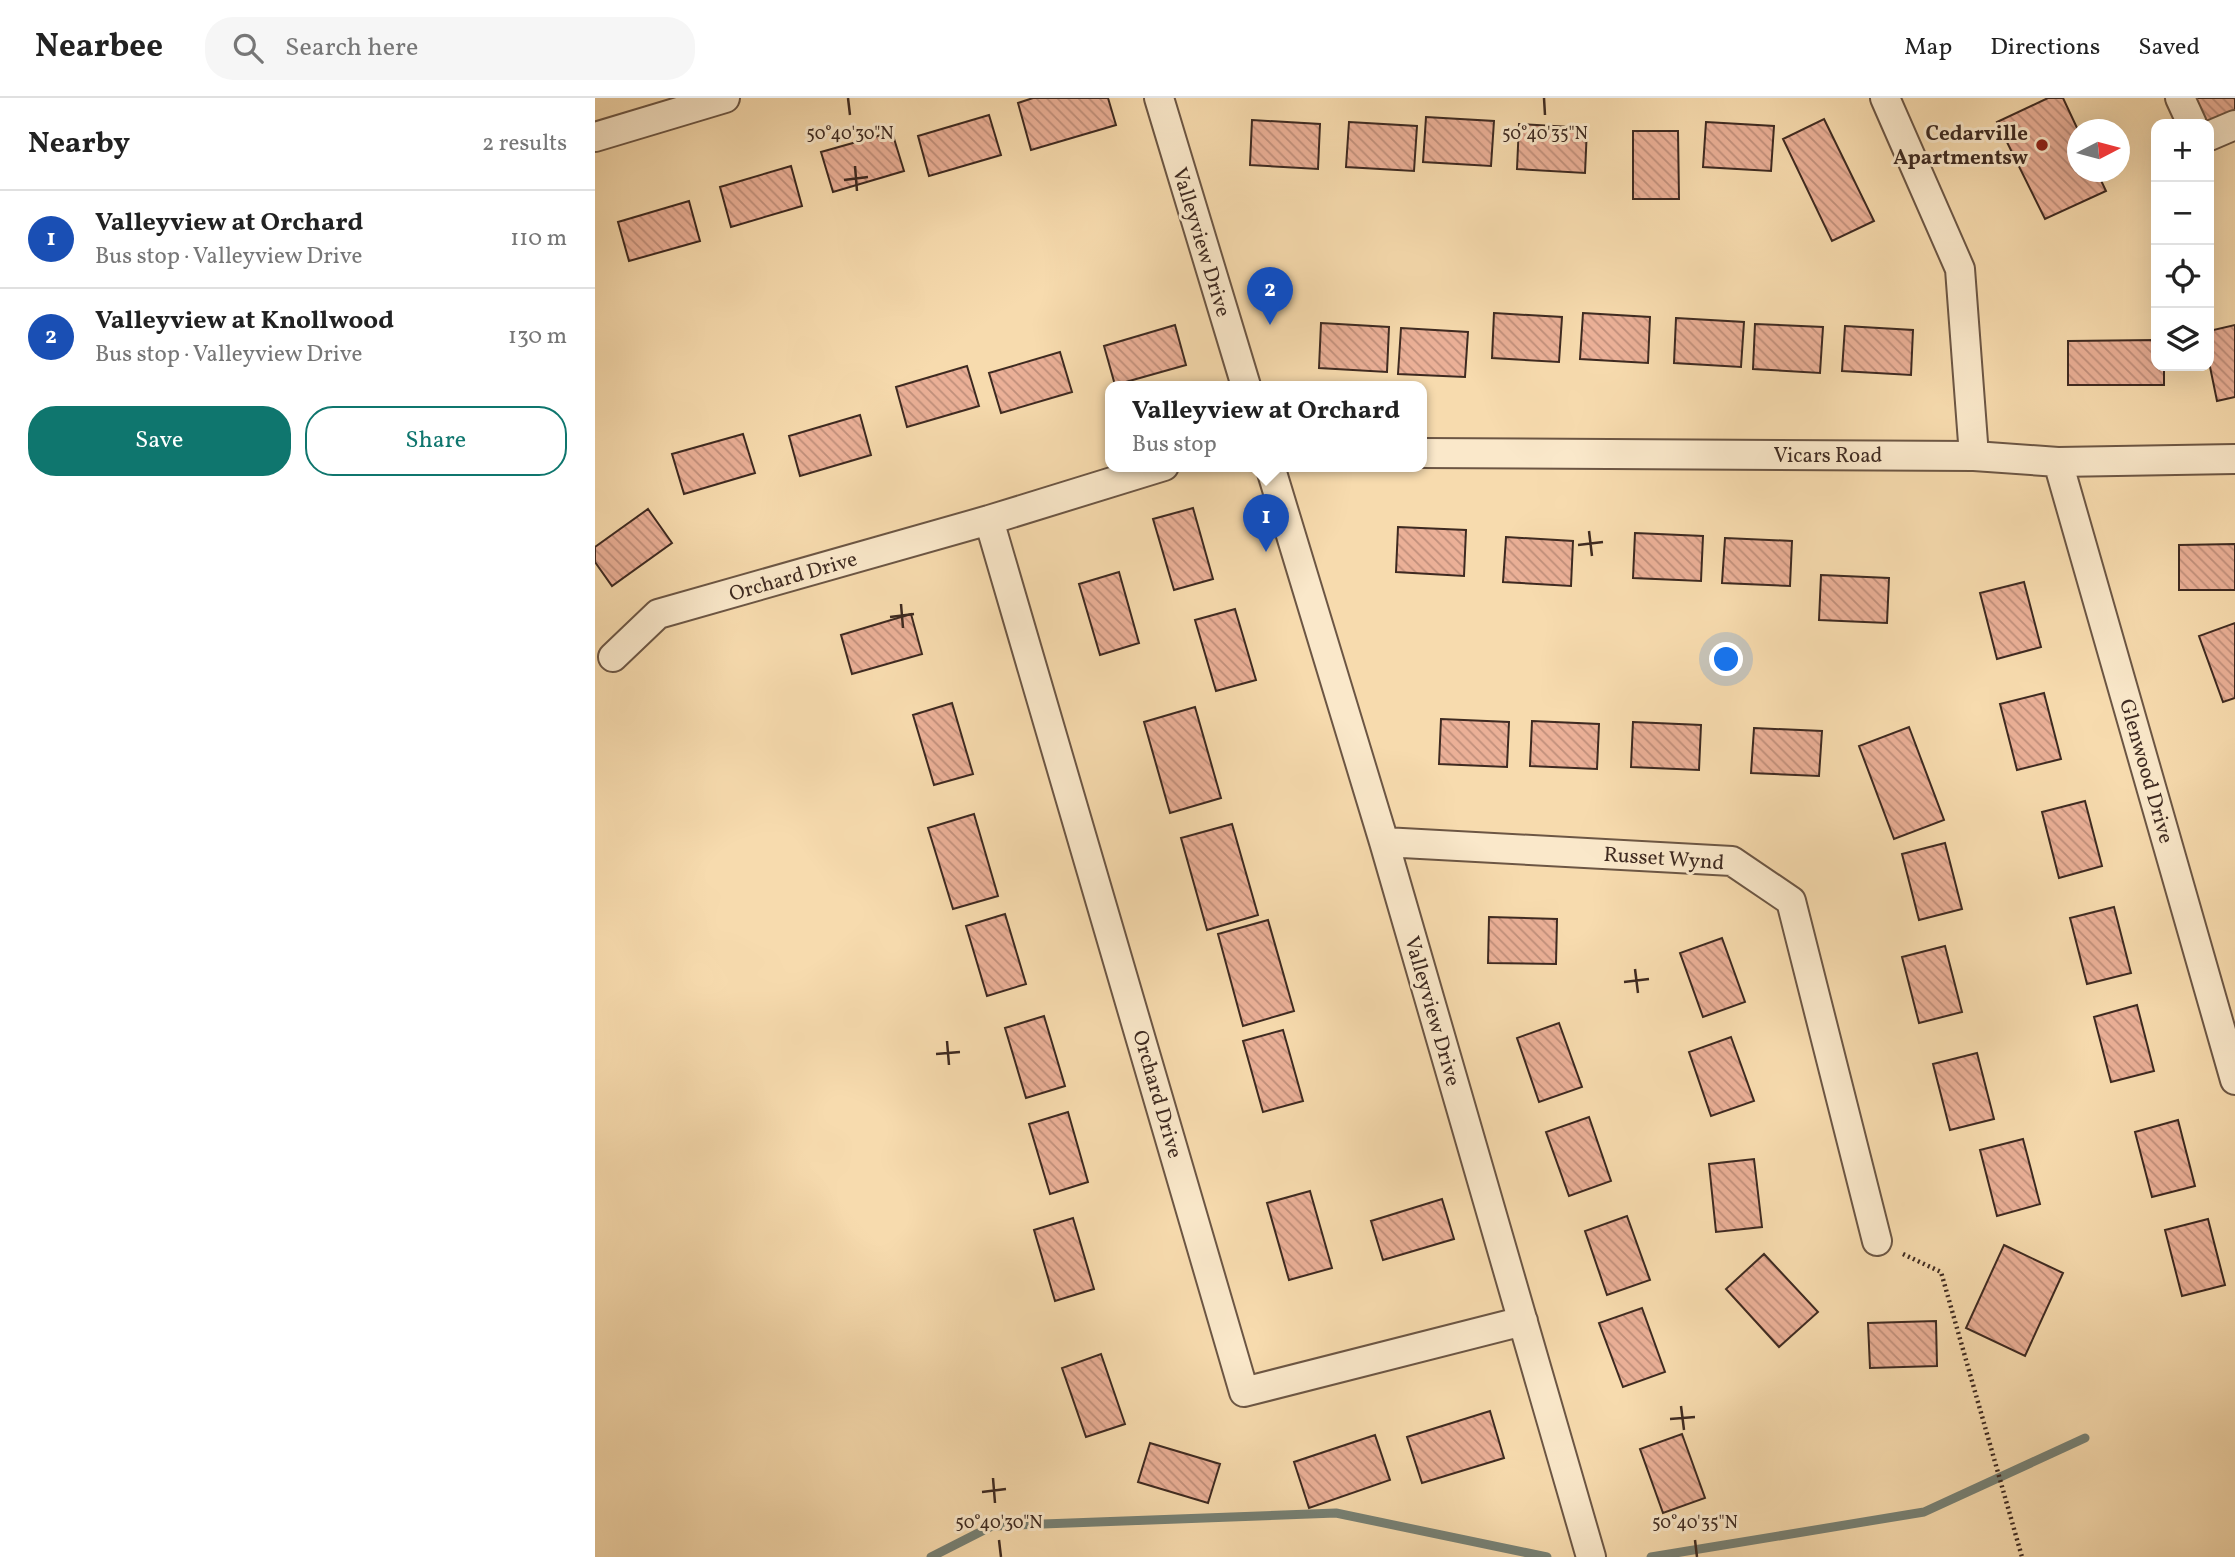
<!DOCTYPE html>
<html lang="en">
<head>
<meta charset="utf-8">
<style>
  :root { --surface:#fff; --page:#f6f6f6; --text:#222; --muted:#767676; --line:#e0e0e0; --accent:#0f766e }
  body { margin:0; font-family:Vollkorn,serif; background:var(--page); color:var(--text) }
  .controls { position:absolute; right:21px; top:21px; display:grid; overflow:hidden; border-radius:14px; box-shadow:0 7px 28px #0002 }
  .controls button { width:63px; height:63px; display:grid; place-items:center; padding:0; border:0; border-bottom:2px solid var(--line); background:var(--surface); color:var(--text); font:35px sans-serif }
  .compass { position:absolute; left:1472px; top:21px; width:63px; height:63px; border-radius:50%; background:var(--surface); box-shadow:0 7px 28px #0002; rotate:84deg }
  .you { position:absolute; left:1132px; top:562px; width:24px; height:24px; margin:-18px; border:5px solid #fff; border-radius:50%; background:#1a73e8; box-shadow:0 0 0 10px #1a73e833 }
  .badge { display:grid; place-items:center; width:46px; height:46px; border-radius:50%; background:var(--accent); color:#fff; font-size:23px; font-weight:700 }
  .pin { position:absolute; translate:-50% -58px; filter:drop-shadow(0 2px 4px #0008) }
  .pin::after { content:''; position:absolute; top:37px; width:24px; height:21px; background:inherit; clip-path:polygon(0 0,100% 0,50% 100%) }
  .popup { position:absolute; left:510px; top:283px; width:322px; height:91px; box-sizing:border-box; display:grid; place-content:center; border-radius:14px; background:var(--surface); filter:drop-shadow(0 2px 5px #0005); font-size:23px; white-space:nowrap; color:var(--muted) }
  .popup b { font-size:26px; color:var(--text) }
  .popup::after { content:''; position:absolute; left:50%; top:100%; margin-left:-14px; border:14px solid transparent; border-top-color:var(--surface) }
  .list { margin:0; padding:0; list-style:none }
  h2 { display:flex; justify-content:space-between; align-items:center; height:91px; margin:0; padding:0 28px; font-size:30px }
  h2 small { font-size:23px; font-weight:400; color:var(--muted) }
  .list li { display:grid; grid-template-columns:46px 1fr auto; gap:21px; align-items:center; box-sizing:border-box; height:98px; padding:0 28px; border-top:2px solid var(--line) }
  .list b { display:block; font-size:26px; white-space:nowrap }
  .list p { margin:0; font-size:23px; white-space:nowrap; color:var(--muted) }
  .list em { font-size:23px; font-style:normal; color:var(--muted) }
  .actions { display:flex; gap:14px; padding:21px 28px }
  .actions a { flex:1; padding:16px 0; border:2px solid var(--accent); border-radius:28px; text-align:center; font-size:24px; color:var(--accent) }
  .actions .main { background:var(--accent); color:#fff }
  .icon { flex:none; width:38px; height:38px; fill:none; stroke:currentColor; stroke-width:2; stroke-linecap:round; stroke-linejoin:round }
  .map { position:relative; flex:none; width:1640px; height:1459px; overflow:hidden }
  header { display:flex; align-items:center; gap:42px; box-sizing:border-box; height:98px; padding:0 35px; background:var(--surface); border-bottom:2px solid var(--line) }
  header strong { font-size:33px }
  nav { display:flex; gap:38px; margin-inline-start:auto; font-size:24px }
  .search { width:490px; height:63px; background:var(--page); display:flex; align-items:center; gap:18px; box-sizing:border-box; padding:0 24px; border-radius:28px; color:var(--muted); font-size:26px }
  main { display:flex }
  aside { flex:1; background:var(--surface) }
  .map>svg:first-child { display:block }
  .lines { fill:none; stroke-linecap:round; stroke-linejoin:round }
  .stream { stroke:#778175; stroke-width:9 }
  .building { fill:url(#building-back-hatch); stroke:#3e2a21; stroke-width:2 }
  .minor-casing { stroke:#6c5644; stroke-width:32 }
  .path { stroke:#3e2a21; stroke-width:4.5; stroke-dasharray:2 3.5; stroke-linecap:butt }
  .minor { stroke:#fae8ca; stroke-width:28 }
  .ticks { fill:none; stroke:#3e2a21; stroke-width:2.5 }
  .poi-dot { fill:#8f2418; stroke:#fae8ca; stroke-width:2.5 }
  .labels { text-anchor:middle; stroke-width:6; stroke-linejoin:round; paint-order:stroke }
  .poi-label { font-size:21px; font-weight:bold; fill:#3e2a21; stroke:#fae8ca; text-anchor:end }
  .street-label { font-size:21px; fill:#3e2a21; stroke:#fae8ca }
  .ticks-label { font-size:18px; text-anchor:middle; fill:#3e2a21; stroke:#fae8ca; stroke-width:6; stroke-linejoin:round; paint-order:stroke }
</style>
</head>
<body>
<header>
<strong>Nearbee</strong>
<div class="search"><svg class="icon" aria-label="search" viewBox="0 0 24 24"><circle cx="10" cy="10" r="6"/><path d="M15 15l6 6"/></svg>Search here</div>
<nav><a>Map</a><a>Directions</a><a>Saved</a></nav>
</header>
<main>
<aside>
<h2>Nearby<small>2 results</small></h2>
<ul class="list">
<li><span class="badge" style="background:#1a4fb4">1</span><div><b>Valleyview at Orchard</b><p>Bus stop · Valleyview Drive</p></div><em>110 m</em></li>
<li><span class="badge" style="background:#1a4fb4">2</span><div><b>Valleyview at Knollwood</b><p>Bus stop · Valleyview Drive</p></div><em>130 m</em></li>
</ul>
<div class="actions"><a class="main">Save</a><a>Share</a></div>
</aside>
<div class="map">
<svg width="1640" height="1459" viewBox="0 0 1640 1459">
  <defs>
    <pattern id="building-back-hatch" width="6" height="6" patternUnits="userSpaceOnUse" patternTransform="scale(1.75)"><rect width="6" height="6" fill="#ebb097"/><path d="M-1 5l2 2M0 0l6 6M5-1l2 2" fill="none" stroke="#c08f7b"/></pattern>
  </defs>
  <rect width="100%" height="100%" fill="#f7dbae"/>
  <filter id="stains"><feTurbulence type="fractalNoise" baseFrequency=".00286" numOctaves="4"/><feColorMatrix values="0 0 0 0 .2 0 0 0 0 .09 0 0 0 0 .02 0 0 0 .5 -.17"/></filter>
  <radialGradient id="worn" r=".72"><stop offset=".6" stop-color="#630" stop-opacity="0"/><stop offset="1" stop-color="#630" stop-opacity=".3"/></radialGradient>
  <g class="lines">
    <!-- stream -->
    <path class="stream" d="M336,1459L397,1428L741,1415L952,1459
      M1056,1459L1329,1414L1490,1340"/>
  </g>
  <!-- building -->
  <path class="building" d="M438,0H513L521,27L436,52L423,5Z
    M1453,0H1468L1483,32L1482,74H1502L1511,93L1450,121L1402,24Z
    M1589,0H1640V14L1612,26H1601Z
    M394,17L406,57L334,78L323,38Z
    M831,19L899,23L896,68L828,64Z
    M1229,21L1279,123L1237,143L1188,41Z
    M657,22L725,26L723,71L655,67Z
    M754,24L822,28L819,73L751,69Z
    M1111,24L1179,28L1176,73L1108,69Z
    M924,26L992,30L990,75L922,71Z
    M1038,33H1083L1084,101H1038Z
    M297,34L309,73L238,94L226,54Z
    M196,68L207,108L136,129L125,89Z
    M94,103L105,143L34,163L23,124Z
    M899,215L967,219L964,264L897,260Z
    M988,215L1055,219L1053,265L985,261Z
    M1081,220L1149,224L1146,269L1079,265Z
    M726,225L794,229L792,274L724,270Z
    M1160,226L1228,229L1225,275L1158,271Z
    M580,227L591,267L520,287L509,248Z
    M1640,227V299L1622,303L1614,264V233Z
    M1250,228L1318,232L1316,277L1247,273Z
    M806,230L873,234L870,279L803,276Z
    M1561,242V268H1569V287H1473V243Z
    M465,254L477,294L406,315L394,275Z
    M372,268L384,308L312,329L301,289Z
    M265,317L276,357L205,378L194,338Z
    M148,336L160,375L89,396L77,356Z
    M598,410L618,481L579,492L558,421Z
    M53,411L77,445L17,488L0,464V449Z
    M803,429L871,432L869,478L801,474Z
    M1040,435L1108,438L1106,483L1038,480Z
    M911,439L978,443L976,488L908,484Z
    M1130,440L1197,443L1195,488L1127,485Z
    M1640,446V492H1584V447Z
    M524,474L544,545L505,557L484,486Z
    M1226,477L1294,480L1292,525L1224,522Z
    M1429,484L1446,549L1402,561L1385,495Z
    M640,511L661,582L621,593L600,522Z
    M316,516L327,556L257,576L246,537Z
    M1640,525V600L1628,604L1604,538Z
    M1449,595L1466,661L1422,672L1405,606Z
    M357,605L378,676L339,687L318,617Z
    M600,609L626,700L575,715L549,624Z
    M846,621L914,624L912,669L844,666Z
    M937,623L1004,626L1002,671L935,668Z
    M1038,624L1106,627L1104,672L1036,669Z
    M1314,629L1349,722L1299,741L1264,648Z
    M1159,630L1227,633L1224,678L1156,675Z
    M1490,703L1507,768L1464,780L1447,714Z
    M379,716L403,798L358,811L333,730Z
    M637,726L663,817L612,832L586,740Z
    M1350,745L1367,811L1324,822L1307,756Z
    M1519,809L1536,875L1492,886L1475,820Z
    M410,816L431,886L392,898L371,828Z
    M894,819L962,821L961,866L893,865Z
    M673,822L699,913L648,928L623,836Z
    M1127,840L1150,904L1108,919L1085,855Z
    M1350,848L1367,914L1324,925L1307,859Z
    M1542,907L1559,973L1516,984L1499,919Z
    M449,918L470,988L431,1000L410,930Z
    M964,925L987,989L944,1004L922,940Z
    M688,932L708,1003L668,1014L648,943Z
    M1136,939L1159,1003L1116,1018L1094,954Z
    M1382,955L1399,1021L1355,1032L1338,966Z
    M473,1014L493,1084L455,1096L434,1026Z
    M994,1019L1016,1083L974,1098L951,1034Z
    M1583,1022L1600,1088L1557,1099L1540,1034Z
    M1428,1041L1445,1106L1402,1118L1385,1052Z
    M1159,1061L1167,1129L1121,1134L1114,1066Z
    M715,1093L737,1170L694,1182L672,1105Z
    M847,1101L859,1141L788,1162L776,1123Z
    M1032,1118L1055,1182L1012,1197L990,1133Z
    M478,1120L499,1191L460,1203L439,1132Z
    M1613,1121L1630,1187L1587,1198L1570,1132Z
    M1409,1147L1468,1175L1430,1258L1371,1230Z
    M1169,1156L1223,1214L1184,1249L1131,1191Z
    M1047,1210L1070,1274L1028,1289L1004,1225Z
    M1341,1223L1342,1268L1275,1270L1273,1225Z
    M506,1256L530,1326L491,1339L467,1270Z
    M895,1313L909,1360L827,1385L812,1339Z
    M1087,1336L1110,1400L1068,1415L1045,1351Z
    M780,1337L795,1382L714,1410L699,1364Z
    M555,1345L625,1366L613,1405L543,1384Z"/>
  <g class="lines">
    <!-- minor casing -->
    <g class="minor-casing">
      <path id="minor" d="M564,0L651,288
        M1290,0L1365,171L1379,358
        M1585,0L1597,26
        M1614,38L1640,27
        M0,39L130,0
        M827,355L1379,358L1463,364L1640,361
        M1463,364L1640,982
        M675,368L789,744L996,1459
        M394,422L649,1294L928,1223
        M18,559L63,516L394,422L569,368
        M789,744L1137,763L1196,803L1282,1143"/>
    </g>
    <!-- path -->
    <path class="path" d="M1308,1156L1346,1174L1427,1459"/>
    <!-- minor -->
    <use href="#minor" class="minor"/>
  </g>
  <!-- ticks -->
  <path class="ticks" d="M253,0L255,17M949,0L950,17M260,68L262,93M249,82L273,79M994,433L997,458M983,447L1008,444M306,506L308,530M295,519L319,516M1040,871L1043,895M1029,884L1054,881M352,943L354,967M341,956L365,954M1086,1308L1089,1332M1075,1321L1100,1319M398,1380L400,1405M387,1394L411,1391M404,1442L406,1459M1100,1442L1102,1459"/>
  <!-- markers -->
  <circle class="poi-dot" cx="1447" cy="47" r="7"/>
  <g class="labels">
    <!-- poi labels -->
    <g class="poi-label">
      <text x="1433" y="42">Cedarville<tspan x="1433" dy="24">Apartmentsw</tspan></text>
    </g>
    <!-- street labels -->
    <g class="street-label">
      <text transform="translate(607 144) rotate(73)" y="7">Valleyview Drive</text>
      <text x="1233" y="364">Vicars Road</text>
      <text transform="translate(198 478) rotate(-16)" y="7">Orchard Drive</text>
      <text transform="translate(1552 673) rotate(74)" y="7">Glenwood Drive</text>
      <text transform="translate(1069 760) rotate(4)" y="7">Russet Wynd</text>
      <text transform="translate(838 913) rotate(74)" y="7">Valleyview Drive</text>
      <text transform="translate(563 996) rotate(74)" y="7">Orchard Drive</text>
    </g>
  </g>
  <g class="ticks-label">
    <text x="255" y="41">50°40'30"N</text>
    <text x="950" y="41">50°40'35"N</text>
    <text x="404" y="1430">50°40'30"N</text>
    <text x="1100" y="1430">50°40'35"N</text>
  </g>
  <rect width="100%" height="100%" filter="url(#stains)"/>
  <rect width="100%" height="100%" fill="url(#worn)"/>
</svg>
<div class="controls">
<button>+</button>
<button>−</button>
<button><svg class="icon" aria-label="locate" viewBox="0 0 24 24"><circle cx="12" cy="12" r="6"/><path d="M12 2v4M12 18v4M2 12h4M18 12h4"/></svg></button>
<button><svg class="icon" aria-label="layers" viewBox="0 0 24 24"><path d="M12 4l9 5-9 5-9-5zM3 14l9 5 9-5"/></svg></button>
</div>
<svg class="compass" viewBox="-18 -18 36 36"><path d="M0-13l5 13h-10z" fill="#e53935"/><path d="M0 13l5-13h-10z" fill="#767676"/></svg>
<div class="you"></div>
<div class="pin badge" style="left:671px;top:454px;background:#1a4fb4">1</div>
<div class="popup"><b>Valleyview at Orchard</b>Bus stop</div>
<div class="pin badge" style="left:675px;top:227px;background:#1a4fb4">2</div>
</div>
</main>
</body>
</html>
